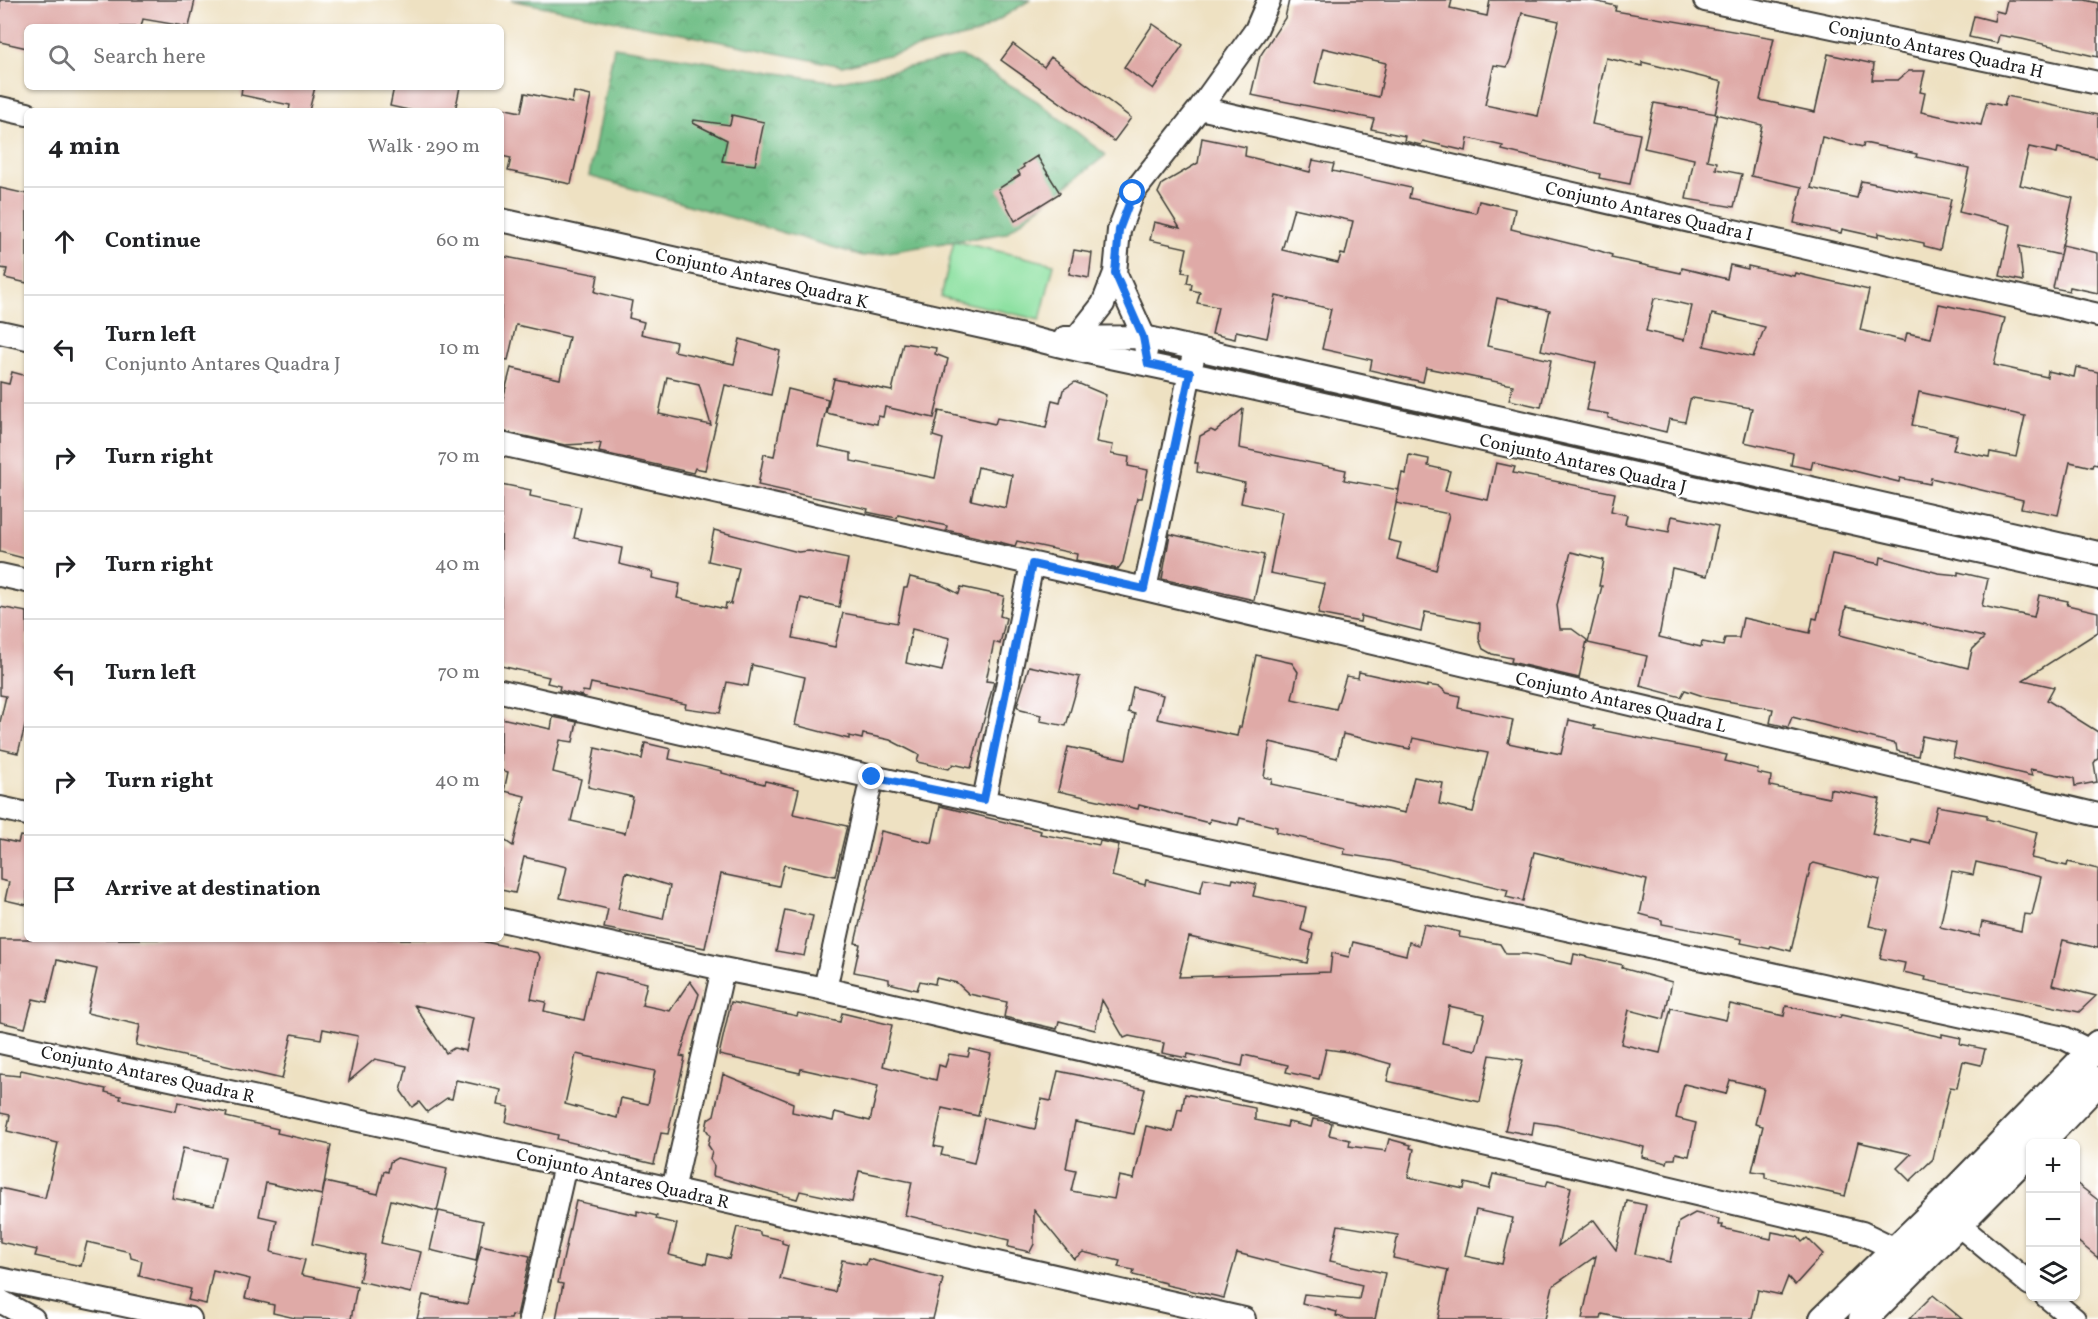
<!DOCTYPE html>
<html lang="en">
<head>
<meta charset="utf-8">
<style>
  :root { --surface:#fff; --page:#f6f6f6; --text:#202124; --muted:#757577; --line:#e0e0e0 }
  body { margin:0; font-family:Vollkorn,serif; background:var(--page); color:var(--text) }
  .controls { position:absolute; right:18px; bottom:18px; display:grid; overflow:hidden; border-radius:9px; box-shadow:0 2px 4px #0004 }
  .controls button { width:54px; height:54px; display:grid; place-items:center; padding:0; border:0; border-bottom:2px solid var(--line); background:var(--surface); color:var(--text); font:30px sans-serif }
  .stop { position:absolute; width:18px; height:18px; margin:-14px; border:4px solid #1a73e8; border-radius:50%; background:#fff }
  .stop.end { background:#1a73e8; border-color:#fff; box-shadow:0 2px 6px #0008 }
  .list { margin:0; padding:0; list-style:none }
  h2 { display:flex; justify-content:space-between; align-items:center; height:78px; margin:0; padding:0 24px; font-size:26px }
  h2 small { font-size:20px; font-weight:400; color:var(--muted) }
  .list li { display:grid; grid-template-columns:39px 1fr auto; gap:18px; align-items:center; box-sizing:border-box; height:108px; padding:0 24px; border-top:2px solid var(--line) }
  .list b { display:block; font-size:22px; white-space:nowrap }
  .list p { margin:0; font-size:20px; white-space:nowrap; color:var(--muted) }
  .list em { font-size:20px; font-style:normal; color:var(--muted) }
  .icon { flex:none; width:33px; height:33px; fill:none; stroke:currentColor; stroke-width:2; stroke-linecap:round; stroke-linejoin:round }
  .map { position:relative; flex:none; width:2098px; height:1319px; overflow:hidden }
  .search { position:absolute; background:var(--surface); box-shadow:0 2px 4px #0004; left:24px; top:24px; width:480px; height:66px; display:flex; align-items:center; gap:15px; box-sizing:border-box; padding:0 21px; border-radius:9px; color:var(--muted); font-size:22px }
  .panel { position:absolute; background:var(--surface); box-shadow:0 2px 4px #0004; left:24px; top:108px; width:480px; height:834px; border-radius:9px }
  .map>svg:first-child { display:block }
  .forest { fill:url(#forest-crowns); stroke:#476e52; stroke-width:1.5 }
  .pitch { fill:#8ee1a2; stroke:#557e5f; stroke-width:1.5 }
  .building { fill:#dfaaa7; fill-rule:evenodd }
  .lines { fill:none; stroke-linecap:round; stroke-linejoin:round }
  .minor-casing { stroke:#3c3a35; stroke-width:26 }
  .tertiary-casing { stroke:#3c3a35; stroke-width:32 }
  .minor { stroke:#fff; stroke-width:22 }
  .tertiary { stroke:#fff; stroke-width:28 }
  .route { stroke:#1a73e8; stroke-width:8 }
  .labels { text-anchor:middle; stroke-width:4.5; stroke-linejoin:round; paint-order:stroke }
  .street-label { font-size:18px; fill:#1c1c1c; stroke:#fff }
</style>
</head>
<body>
<div class="map">
<svg width="2098" height="1319" viewBox="0 0 2098 1319">
  <defs>
    <pattern id="forest-crowns" width="20" height="18" patternUnits="userSpaceOnUse" patternTransform="scale(1.5)"><rect width="20" height="18" fill="#72bf88"/><path d="M2 6a3 3 0 1 1 6 0M12 15a3 3 0 1 1 6 0" fill="none" stroke="#5d9a6e"/></pattern>
  </defs>
  <rect width="100%" height="100%" fill="#fff"/>
  <filter id="ink" filterUnits="userSpaceOnUse"><feTurbulence type="fractalNoise" baseFrequency=".0167" numOctaves="2"/><feDisplacementMap in="SourceGraphic" scale="12" xChannelSelector="R" yChannelSelector="G"/><feConvolveMatrix kernelMatrix="1 2 1 2 8 2 1 2 1" color-interpolation-filters="sRGB"/></filter>
  <filter id="wash" filterUnits="userSpaceOnUse"><feTurbulence type="fractalNoise" baseFrequency=".008" numOctaves="4" result="noise"/><feDisplacementMap in="SourceGraphic" scale="24" xChannelSelector="R" yChannelSelector="G"/><feGaussianBlur stdDeviation="1.35" result="paint"/><feColorMatrix in="noise" values="0 0 0 0 0 0 0 0 0 0 0 0 0 0 0 0 0 1.4 0 .05"/><feComposite in="paint" operator="in"/></filter>
  <g filter="url(#wash)">
    <rect width="100%" height="100%" fill="#eee1c2"/>
    <!-- forest -->
    <path class="forest" d="M511,0H1030L976,34L842,66Z
      M614,47L836,82L962,56L1037,101L1106,155L1006,233L863,256L589,176Z"/>
    <!-- pitch -->
    <path class="pitch" d="M954,241L1054,264L1040,320L941,297Z"/>
    <g id="blocks">
      <!-- building -->
      <path class="building" d="M0,0H195L189,27L143,19L141,27H27V48L0,42Z
        M1289,0H1452L1450,8L1487,16L1490,0H1589L1616,6L1615,11L1774,38L1760,100L1815,112L1828,54L1874,64L1872,80H1898L1909,71H1925L1920,92L1925,93L1921,112L1981,125L1987,102L2004,106L2007,96L2098,115V158L2058,148L2057,153L2029,147L2020,185L2073,198L2060,255L2019,246L2023,281L2000,276L2011,225L1959,212L1969,168L1916,157L1917,154L1864,143L1863,147L1822,137L1811,188L1857,198L1861,181L1951,199L1940,250L1924,246V243L1878,233V237L1842,229L1841,233L1794,223L1802,187L1751,176L1762,125L1715,114L1722,82L1642,62V66L1606,58L1592,124L1640,134L1630,184L1599,178L1600,174L1502,150L1503,146L1468,138L1466,151L1423,141L1421,145L1404,141L1405,136L1371,129L1374,119L1251,95L1260,56L1285,18ZM1522,13L1559,21L1538,116L1485,105L1494,65L1507,67L1511,58ZM1323,48L1386,63L1379,97L1315,83Z
        M2007,0H2085L2098,3V57L2022,39L1999,35L1997,43L1969,37L1974,16L1994,21L1996,11L2004,13Z
        M1153,24L1183,45L1153,89L1124,67Z
        M1013,44L1044,67L1051,57L1131,118L1114,141L1001,60Z
        M242,87H315L309,111H289L290,105L241,95Z
        M394,87H460L455,111H413L390,106Z
        M574,92L591,96L571,184L508,171L511,158L501,156V108L521,112L525,93L572,103Z
        M1654,103L1717,114L1707,160L1717,162L1716,169L1742,174L1734,207L1686,199L1694,159L1644,148Z
        M732,115L764,122L755,165L722,161L727,140L693,123L694,120L730,125Z
        M1202,138L1246,147L1245,156L1310,172L1313,160L1334,164L1332,171L1411,188L1409,198L1476,213L1479,201L1515,209L1511,229L1600,251L1612,255L1611,258L1681,273L1682,268L1727,279L1730,265L1748,269V266L1794,276L1795,273L1869,290L1860,330L1905,341L1907,333L1931,338L1939,304L2005,318L1994,365L2047,377L2048,371L2074,377L2076,367L2098,372V465L2093,464L2092,467L2070,462L2058,515L2021,508L2023,500L1931,478L1930,484L1900,478L1899,482L1813,461L1811,469L1791,465L1793,453L1744,442L1752,408L1693,398L1690,400L1685,422L1669,419L1666,432L1608,418V414L1586,410L1596,363L1541,350L1550,310L1497,298L1487,346L1551,360L1541,407L1509,400L1513,385L1426,368L1423,382L1370,370L1372,360L1322,349L1331,309L1293,300L1276,296L1267,338L1236,331L1235,339L1212,334L1218,307L1197,303L1200,292L1191,290L1192,284L1187,283L1189,273L1182,272L1187,248L1150,240L1154,222L1180,228L1158,193L1162,184L1198,163ZM1294,208L1353,221L1345,255L1341,254L1338,263L1282,250ZM1658,298L1692,306L1684,340L1646,331L1654,299ZM1712,314L1765,327L1753,357L1704,346ZM1919,392L2025,416L2016,457L1990,452L1989,457L1953,450L1957,435L1912,425Z
        M1037,156L1060,193L1015,221L998,189L1020,175L1018,171L1024,167L1023,165Z
        M0,188L27,194V283L5,278L7,269L0,268Z
        M2062,245L2098,253V293L2070,287L2069,291L2053,288Z
        M1074,250L1092,253L1089,278L1069,274Z
        M501,256L598,275L595,292L632,301L629,318L644,322L641,334L676,342L674,351L734,364L740,339L780,351L771,395L725,385L705,470L695,468L693,473L599,452L601,443L565,445L501,431V406L511,368L560,379L569,337L516,325L508,360L501,359ZM667,377L699,384L711,425L659,414Z
        M903,343L936,348L935,354L948,359L934,418L885,407L883,417L878,416L877,424L826,413L834,379L892,391Z
        M12,372L27,376V559L0,552V382L9,384Z
        M1075,382L1106,395L1096,442L1113,445L1111,454L1129,457L1128,466L1148,470L1142,498H1137L1123,562L1118,569L1076,560L1077,554L1017,541L1015,546L999,542L946,530L947,526L898,515L897,518L886,516L867,512L868,509L758,485L764,454L774,456L788,389L828,399L818,446L851,453V461L935,478L943,439L933,436L939,411L995,424L997,418L1046,428L1052,400L1060,402L1063,390ZM978,467L1012,475L1006,508L971,500Z
        M1243,409L1239,448L1346,470L1344,480L1399,490L1388,540L1401,543L1397,559L1436,570L1449,514L1396,503L1402,473L1406,474L1409,455L1429,459L1428,466L1450,471L1445,491L1488,500L1496,463L1515,467L1513,473L1615,493L1611,511L1627,515L1625,524L1669,532L1672,516L1718,526L1707,576L1672,568L1659,637L1701,647L1702,642L1723,646L1725,638H1739L1743,618L1810,633L1813,618L1817,619L1832,554L1880,564L1881,557L1938,573L1958,575V572L1988,579L1982,606L2034,617L2039,595L2068,601L2067,605L2098,612V632L2023,680L2054,687L2047,700L2098,732V757L2094,763L2097,782L2075,786L2074,778L2030,769L2032,776L1977,763L1953,757L1956,743L1922,736L1918,756L1897,751L1896,744L1792,717L1788,727L1770,723L1773,709L1709,698L1685,690L1681,697L1640,686L1647,656L1588,643L1602,586H1599L1604,560L1571,552L1557,605L1560,629H1572L1587,640L1579,678L1511,662L1512,658L1492,654L1483,649L1479,639L1480,623L1425,612L1421,631L1361,616L1360,622L1318,614L1325,584L1270,573L1282,512L1241,503L1245,483L1197,472L1198,463H1195L1200,436L1211,430L1215,432ZM1846,607L1983,637L1984,638L1972,650L1968,668L1840,635Z
        M501,484L531,490L530,496L581,507L574,538L622,548L619,564L653,572L652,578L680,584L677,598L725,609L726,603L731,604L739,568L708,561L714,530L798,552L809,551L848,559L839,607L801,598L793,638L835,647L843,613L897,623L904,588H907L910,577L940,584L959,594L961,587L1004,596L1000,616L1006,618L1000,644L994,642L986,681L994,682L971,768L953,764L949,769L917,762L919,755L890,740L863,734L862,739L849,736V739L795,725L805,677L752,665L748,686L727,682L720,713L685,708L686,704L591,683L589,692L583,691L582,696L559,690L560,686L547,683L549,677L501,666ZM912,629L950,638L942,671L906,663Z
        M1170,534L1264,555L1254,600L1162,579Z
        M0,607L27,612V719L18,753L0,749V722L6,696L0,695Z
        M1256,655L1292,663L1298,672L1292,699L1336,709L1346,676L1358,678L1359,672L1427,687V685L1440,687L1447,693L1460,696L1458,708L1513,720L1508,743L1561,754L1569,720L1595,726L1594,729L1727,755L1725,761L1758,769L1757,773L1771,776L1770,786L1829,798L1830,789L1880,799L1872,834L1911,843L1912,839L1929,843L1937,806L1987,815V819L2037,832L2031,858L2067,866L2068,862L2098,869V948L2063,940L2052,985L2096,996L2079,1012L1925,980L1926,977L1903,972L1905,963L1880,958L1887,930L1869,926L1880,880L1814,863L1811,865L1791,951L1771,946L1770,949L1741,943L1742,939L1662,924V920L1640,914L1647,880L1534,852L1523,901L1506,897L1508,890L1389,861L1344,854L1345,848L1276,832L1277,827L1240,818L1238,825L1210,819L1209,823L1139,805L1138,809L1058,791L1068,747L1126,759L1135,714L1128,712L1133,687L1163,695L1157,719L1237,736L1239,727H1241ZM1343,734L1410,749L1413,738L1488,753L1473,812L1439,804L1443,783L1414,777L1405,813L1271,784L1272,779L1264,777L1270,742L1337,758ZM1976,862L2041,877L2032,915L2024,914L2021,931L1982,922L1979,936L1940,927L1952,871L1973,875Z
        M1029,666L1080,677L1066,726L1040,721L1041,715L1021,710L1017,706Z
        M553,717L577,722L573,742L560,740L553,772L581,779L571,821L625,833L633,797L588,787L595,748L642,759L645,743L671,749L669,759L722,771V773L764,784L765,781L799,789L793,814L847,826L835,876L784,865L779,886L721,874L705,948L604,928L608,909L560,898L567,867L524,857L515,893L501,890V838L513,846L525,796L504,791L508,772L501,770V718L551,729ZM626,872L670,886L663,919L618,909Z
        M940,806L1041,831L1040,834L1099,845L1100,841L1119,845L1112,876L1145,885L1146,880L1200,893L1204,878L1232,883L1233,879L1256,884L1253,896L1306,907L1301,930L1313,934L1307,963L1189,937L1179,977L1330,972L1332,953L1349,957L1353,942L1406,955L1409,942L1419,945L1424,924L1460,932L1459,937L1500,944L1506,954H1526L1572,964L1574,954L1623,965L1622,968L1672,982L1664,1019L1629,1010L1621,1044L1660,1053L1671,1008L1726,1020L1730,1004L1784,1016L1786,1006L1840,1018L1841,1015L1942,1037V1034L1961,1038L1960,1044L1985,1049L1981,1065L1963,1061L1957,1088L1950,1087L1933,1159L1910,1181L1897,1168L1911,1154L1858,1142L1845,1196L1765,1178V1173L1752,1171L1763,1126L1755,1124L1764,1088L1730,1080L1726,1094L1684,1084L1676,1118L1696,1123L1689,1156L1676,1153L1675,1159H1668L1667,1163L1642,1157L1644,1147L1556,1125L1534,1122L1532,1135L1505,1130L1523,1060L1490,1055L1480,1102L1387,1081L1391,1064L1348,1052L1326,1049L1319,1079L1286,1072L1288,1065L1244,1055L1242,1066L1188,1054L1187,1058L1162,1053L1164,1043L1129,1036L1124,1038L1102,1000L1095,1030L1059,1021L1057,1029L1004,1017L1007,1002L969,994L957,983L936,978L935,984L920,981L917,990L889,983V979L854,972L860,944L855,943L881,831L932,843ZM1449,1006L1485,1014L1476,1050L1442,1043Z
        M20,836L27,837V905L5,900L9,882L0,880V839L18,843Z
        M785,910L813,916L804,956L776,951Z
        M0,939H471L538,953L540,957L531,999L546,1002L544,1011L584,1020L595,971L647,983L642,1005L670,1011L690,981L699,994L680,1056L685,1057L668,1134L661,1133L654,1164L611,1154V1152L557,1139L558,1135L506,1122L509,1107L498,1105L501,1090L456,1080L452,1099L447,1098L427,1112L419,1102L412,1107L401,1091L407,1066L375,1059L349,1081L358,1036L323,1029L321,1039L292,1034L282,1079L136,1045L140,1025L87,1013L97,969L57,960L47,1002L33,999L25,1028L0,1022ZM414,1005L473,1018L466,1051L454,1048L446,1053ZM576,1054L655,1071L648,1104L621,1098L617,1118L565,1104Z
        M731,1002L797,1016L798,1013L840,1022L842,1013L892,1025L883,1066L936,1080L939,1065L945,1067L949,1054L968,1057L970,1049L991,1054L978,1116L942,1108L934,1146L943,1148L941,1155L974,1163L984,1118L1035,1129L1041,1099L1051,1101L1058,1071L1145,1089L1134,1134L1075,1122L1066,1168L1076,1170L1071,1191L1114,1199L1119,1176L1134,1179L1146,1126L1173,1132L1178,1109L1182,1110L1185,1094L1255,1108V1120L1287,1127L1288,1122L1311,1127L1313,1119L1332,1123L1329,1135L1350,1140L1349,1146L1386,1151L1389,1139L1411,1145L1410,1148L1414,1149L1408,1177L1464,1189L1465,1183L1489,1189L1493,1174L1546,1186L1548,1181L1571,1187L1558,1246L1594,1220L1616,1250L1627,1201L1646,1205L1635,1254L1670,1262L1679,1222L1695,1213L1719,1219L1718,1225H1723L1722,1228L1771,1239L1772,1232L1798,1237L1802,1242L1807,1238L1823,1254L1795,1285L1788,1277L1781,1295L1758,1290L1752,1319H1626L1602,1314L1601,1319H1582L1596,1256L1553,1286L1545,1319H1438L1448,1270L1393,1258L1398,1235L1338,1225L1330,1261L1385,1273L1375,1319H1349L1336,1316L1337,1312L1302,1303L1304,1294L1359,1299L1362,1285L1237,1253L1224,1298L1166,1285V1283L1133,1275L1134,1270L1118,1267L1120,1261L1083,1252L1074,1259L1034,1210V1244L1030,1252L1008,1247L1009,1240L905,1215L912,1182L859,1171L852,1202L800,1191L797,1199L713,1176L714,1166L710,1159L712,1151L708,1145L710,1135L706,1129L708,1119L714,1115L723,1074L793,1103L792,1112L833,1121L835,1112L870,1121L878,1086L801,1069L800,1073L719,1055ZM1476,1210L1513,1218L1502,1264L1465,1256Z
        M21,1070L106,1089L105,1092L121,1096L120,1099L176,1111L178,1102L227,1113L226,1117L278,1129L277,1133L331,1145L322,1195L266,1183L259,1216L277,1220L271,1252L305,1260L301,1275L357,1287L351,1319L295,1318L273,1313L274,1305L245,1298L250,1279L213,1270L206,1304L188,1300L191,1289L139,1276L142,1261L131,1258L130,1252L87,1242L81,1266L35,1256L37,1250L0,1242V1188L45,1198L58,1143L7,1131L10,1115L0,1113V1074L19,1076ZM183,1148L225,1157L214,1206L172,1198Z
        M397,1158L447,1169L437,1211L391,1200L381,1243L421,1252L411,1293L359,1281L365,1255L312,1244L325,1182L378,1194L384,1171L388,1172L390,1162Z
        M2076,1183L2098,1200V1258L2076,1240Z
        M576,1201L637,1215V1211L657,1216L656,1219L677,1224L669,1255L706,1264L708,1254L729,1259L737,1227L760,1232V1235L782,1240V1243L788,1245L780,1279L835,1292L842,1260L866,1265L868,1259L943,1279L933,1319H556L563,1284L558,1283Z
        M439,1211L483,1221L476,1261L430,1250Z
        M481,1245L530,1256L517,1316L512,1315L511,1319H417L423,1295L467,1304Z
        M1933,1295L1962,1319H1909Z"/>
    </g>
  </g>
  <g filter="url(#ink)">
    <use href="#blocks" fill-opacity="0" stroke="#3c3a35" stroke-width="1.5"/>
    <g class="lines">
      <!-- minor casing -->
      <g class="minor-casing">
        <path id="minor" d="M1705,0L2098,83
          M0,108L27,114
          M1200,108L2098,315
          M501,220L1023,336C1092,356 1164,366 1234,384L2098,578
          M0,332L27,338
          M1065,338L1144,337L2098,553
          M1069,347L1103,304L1115,273
          M1146,351L1144,337L1115,273L1119,230L1133,193L1200,108L1256,30L1269,0
          M501,444L1145,589L2098,815
          M0,575L27,581
          M1145,589L1193,358
          M501,691L872,777L2064,1038L2098,1055
          M984,800L1032,564
          M0,808L27,814
          M501,920L723,969L825,989L1862,1233L1897,1250L1908,1259
          M825,989L872,777
          M0,1042L565,1165L1244,1319
          M673,1190L723,969
          M1944,1213L2030,1284
          M0,1279L190,1319
          M2046,1296L2074,1319
          M0,1301L33,1319
          M530,1319L565,1165"/>
      </g>
      <!-- tertiary casing -->
      <g class="tertiary-casing">
        <path id="tertiary" d="M2038,1144L2098,1081
          M1824,1319L1939,1208L2098,1045
          M1863,1319L2030,1151"/>
      </g>
      <!-- minor -->
      <use href="#minor" class="minor"/>
      <!-- tertiary -->
      <use href="#tertiary" class="tertiary"/>
    </g>
  </g>
  <g class="lines" filter="url(#ink)">
    <!-- route -->
    <path class="route" d="M872,777L984,800L1032,564L1144,589L1190,373L1148,364L1143,337L1115,273L1119,230L1133,193"/>
  </g>
  <g class="labels">
    <!-- street labels -->
    <g class="street-label">
      <text transform="translate(1936 49) rotate(12)" y="6">Conjunto Antares Quadra H</text>
      <text transform="translate(1649 211) rotate(13)" y="6">Conjunto Antares Quadra I</text>
      <text transform="translate(762 278) rotate(13)" y="6">Conjunto Antares Quadra K</text>
      <text transform="translate(1583 463) rotate(13)" y="6">Conjunto Antares Quadra J</text>
      <text transform="translate(1621 702) rotate(13)" y="6">Conjunto Antares Quadra L</text>
      <text transform="translate(148 1074) rotate(12)" y="6">Conjunto Antares Quadra R</text>
      <text transform="translate(623 1178) rotate(13)" y="6">Conjunto Antares Quadra R</text>
    </g>
  </g>
</svg>
<div class="controls">
<button>+</button>
<button>−</button>
<button><svg class="icon" aria-label="layers" viewBox="0 0 24 24"><path d="M12 4l9 5-9 5-9-5zM3 14l9 5 9-5"/></svg></button>
</div>
<div class="stop" style="left:1133px;top:193px"></div>
<div class="stop end" style="left:872px;top:777px"></div>
<div class="search"><svg class="icon" aria-label="search" viewBox="0 0 24 24"><circle cx="10" cy="10" r="6"/><path d="M15 15l6 6"/></svg>Search here</div>
<section class="panel">
<h2>4 min<small>Walk · 290 m</small></h2>
<ul class="list">
<li><svg class="icon" aria-label="ahead" viewBox="0 0 24 24"><path d="M12 20V5M6 11l6-6 6 6"/></svg><div><b>Continue</b></div><em>60 m</em></li>
<li><svg class="icon" aria-label="left" viewBox="0 0 24 24"><path d="M17 20v-9H6M10 6l-5 5 5 5"/></svg><div><b>Turn left</b><p>Conjunto Antares Quadra J</p></div><em>10 m</em></li>
<li><svg class="icon" aria-label="right" viewBox="0 0 24 24"><path d="M7 20v-9h11M14 6l5 5-5 5"/></svg><div><b>Turn right</b></div><em>70 m</em></li>
<li><svg class="icon" aria-label="right" viewBox="0 0 24 24"><path d="M7 20v-9h11M14 6l5 5-5 5"/></svg><div><b>Turn right</b></div><em>40 m</em></li>
<li><svg class="icon" aria-label="left" viewBox="0 0 24 24"><path d="M17 20v-9H6M10 6l-5 5 5 5"/></svg><div><b>Turn left</b></div><em>70 m</em></li>
<li><svg class="icon" aria-label="right" viewBox="0 0 24 24"><path d="M7 20v-9h11M14 6l5 5-5 5"/></svg><div><b>Turn right</b></div><em>40 m</em></li>
<li><svg class="icon" aria-label="arrive" viewBox="0 0 24 24"><path d="M6 21V4h12l-3 4 3 4H6"/></svg><div><b>Arrive at destination</b></div></li>
</ul>
</section>
</div>
</body>
</html>
